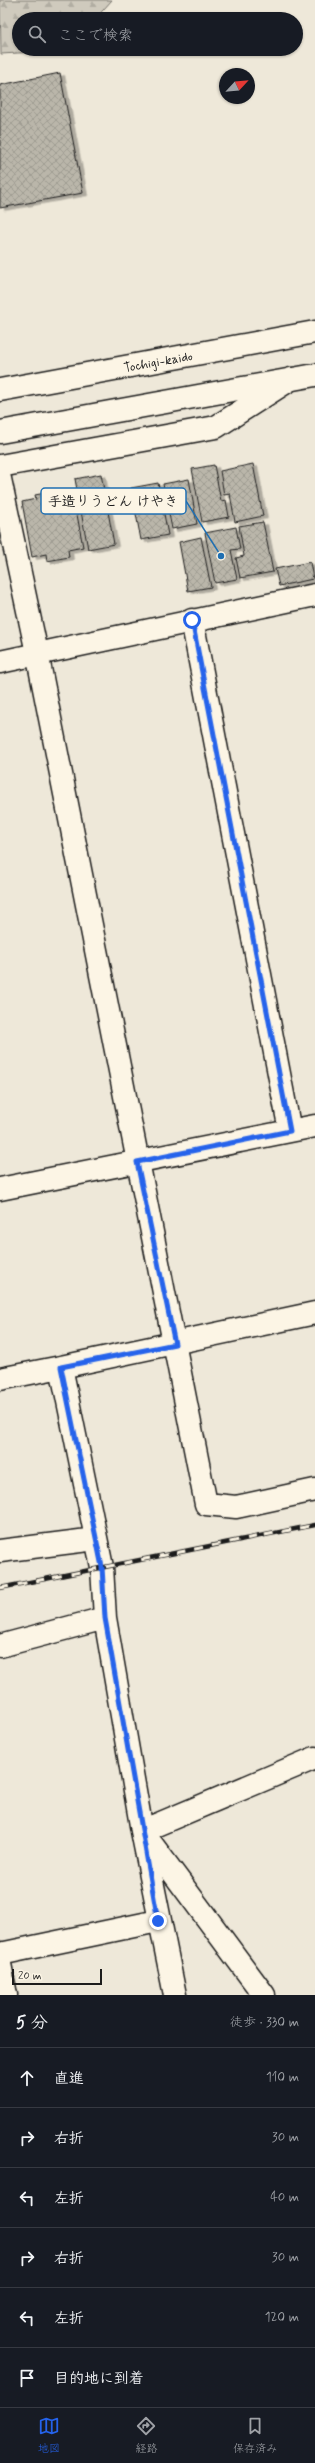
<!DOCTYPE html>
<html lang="ja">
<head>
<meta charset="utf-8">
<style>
  :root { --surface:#171b24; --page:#20242c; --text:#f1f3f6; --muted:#9ea1a6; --line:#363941; --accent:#2563eb }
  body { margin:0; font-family:Mynerve,"Klee One",sans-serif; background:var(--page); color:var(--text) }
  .compass { position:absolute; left:219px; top:68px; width:36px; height:36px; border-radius:50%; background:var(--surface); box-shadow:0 1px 3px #0004; rotate:64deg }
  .scale { position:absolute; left:12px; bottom:10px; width:90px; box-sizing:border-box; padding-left:4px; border:2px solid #1c1c1c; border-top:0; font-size:11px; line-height:14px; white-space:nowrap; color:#1c1c1c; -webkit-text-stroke:3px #fcf5e5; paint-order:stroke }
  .stop { position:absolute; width:12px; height:12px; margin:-9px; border:3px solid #2563eb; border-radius:50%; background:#fff }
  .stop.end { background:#2563eb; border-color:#fff; box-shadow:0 1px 4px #0008 }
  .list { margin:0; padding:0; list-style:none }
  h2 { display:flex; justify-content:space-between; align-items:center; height:52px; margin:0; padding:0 16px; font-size:17px }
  h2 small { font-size:13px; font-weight:400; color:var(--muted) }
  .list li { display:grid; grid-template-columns:26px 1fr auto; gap:12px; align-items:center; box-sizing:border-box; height:60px; padding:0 16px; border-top:1px solid var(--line) }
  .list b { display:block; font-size:15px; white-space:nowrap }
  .list em { font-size:13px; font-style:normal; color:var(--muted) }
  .icon { flex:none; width:22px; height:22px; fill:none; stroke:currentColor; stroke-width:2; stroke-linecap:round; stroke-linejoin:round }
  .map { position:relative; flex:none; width:315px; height:1995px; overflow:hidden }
  .search { position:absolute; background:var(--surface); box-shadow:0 1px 3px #0004; left:12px; right:12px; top:12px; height:44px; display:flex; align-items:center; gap:10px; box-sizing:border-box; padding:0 14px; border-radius:22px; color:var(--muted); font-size:15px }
  .sheet { height:412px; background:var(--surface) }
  nav { display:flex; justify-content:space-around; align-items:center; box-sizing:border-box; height:56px; border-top:1px solid var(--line); background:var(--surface); font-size:11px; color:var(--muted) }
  nav a { display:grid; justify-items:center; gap:2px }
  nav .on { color:var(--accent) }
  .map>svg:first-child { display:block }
  .forest { fill:url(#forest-firs); stroke:#76736c }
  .building { fill:url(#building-cross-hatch); stroke:#1c1c1c; filter:url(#shadow) }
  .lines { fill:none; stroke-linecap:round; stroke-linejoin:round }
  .minor-casing { stroke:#1c1c1c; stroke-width:25 }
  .primary-casing { stroke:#1c1c1c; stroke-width:25 }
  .minor { stroke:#fcf5e5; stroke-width:22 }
  .primary { stroke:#fcf5e5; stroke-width:22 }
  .rail-casing { stroke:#1c1c1c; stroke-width:4.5 }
  .rail { stroke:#fcf5e5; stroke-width:3; stroke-dasharray:9; stroke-linecap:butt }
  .route { stroke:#2563eb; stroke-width:5 }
  .labels { text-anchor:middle; stroke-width:3.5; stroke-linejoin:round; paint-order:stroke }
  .street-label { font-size:13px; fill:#1c1c1c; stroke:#fcf5e5 }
  .leader { fill:none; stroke:#1f6fb2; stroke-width:1.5 }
  .callout-dot { fill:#1f6fb2; stroke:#fcf5e5; stroke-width:1.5 }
  .callout { fill:#fcf5e5; stroke:#1f6fb2; stroke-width:1.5 }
  .callout-label { font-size:14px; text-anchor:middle; font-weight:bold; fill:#1c1c1c }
</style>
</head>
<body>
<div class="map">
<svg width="315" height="1995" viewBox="0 0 315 1995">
  <defs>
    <pattern id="forest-firs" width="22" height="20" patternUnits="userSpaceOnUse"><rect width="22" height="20" fill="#cfcabd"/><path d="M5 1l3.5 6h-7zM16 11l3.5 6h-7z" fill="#b1ada2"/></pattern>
    <pattern id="building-cross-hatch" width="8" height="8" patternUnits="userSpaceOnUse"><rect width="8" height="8" fill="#bab6aa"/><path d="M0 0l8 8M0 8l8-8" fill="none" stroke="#9f9c92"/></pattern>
    <filter id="shadow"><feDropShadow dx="4.5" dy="2.5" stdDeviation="0" flood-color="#0004"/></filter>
  </defs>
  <rect width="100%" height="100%" fill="#eee8d9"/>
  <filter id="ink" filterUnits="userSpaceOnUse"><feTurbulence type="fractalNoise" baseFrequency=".025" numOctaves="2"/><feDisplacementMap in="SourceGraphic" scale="8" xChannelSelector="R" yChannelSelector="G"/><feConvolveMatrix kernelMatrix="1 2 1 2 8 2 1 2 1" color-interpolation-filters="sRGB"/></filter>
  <g filter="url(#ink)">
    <!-- forest -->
    <path class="forest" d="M0,0H112L95,19H19V49L69,50L1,54Z"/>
    <!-- building -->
    <path class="building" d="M60,73L83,193L0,208V85Z
      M253,464L263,516L235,522L230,494L224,495L220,471Z
      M214,465L221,501L226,500L229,517L202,522L192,469Z
      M101,474L114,544L88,549L75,479Z
      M189,479L197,524L172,529L163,484Z
      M158,483L168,535L141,540L131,488Z
      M56,491L57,496L73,493L83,547L68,550L69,557L47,561L46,554L32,557L22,502L36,499L35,495Z
      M263,522L273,572L240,578L236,558L244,556L239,526Z
      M236,527L240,549L231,550L237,579L215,583L205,533Z
      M201,537L211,587L188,591L179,542Z
      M310,562L313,579L279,586L275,569Z"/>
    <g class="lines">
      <!-- minor casing -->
      <g class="minor-casing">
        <path id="minor" d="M0,466L216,427L291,379
          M0,479L37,653L206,1504L236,1507L315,1490
          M192,620L290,1131
          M0,662L315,595
          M0,1189L315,1126
          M0,1379L61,1367
          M0,1551L96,1539
          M0,1646L105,1618
          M0,1954L158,1921
          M0,1964L6,1995
          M175,1995L142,1831L105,1618L102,1567L61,1367L315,1313
          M264,1995L142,1831L315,1758"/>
      </g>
      <!-- primary casing -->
      <g class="primary-casing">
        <path id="primary" d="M0,390L315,332
          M0,432L315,375"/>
      </g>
      <!-- minor -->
      <use href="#minor" class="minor"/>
      <!-- primary -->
      <use href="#primary" class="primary"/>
      <!-- rail casing -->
      <g class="rail-casing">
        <path id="rail" d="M0,1588L315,1525"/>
      </g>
      <!-- rail -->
      <use href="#rail" class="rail"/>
    </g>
  </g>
  <g class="lines" filter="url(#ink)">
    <!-- route -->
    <path class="route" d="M158,1921L105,1618L102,1567L61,1367L175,1344L137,1162L290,1131L192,620"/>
  </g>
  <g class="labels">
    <!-- street labels -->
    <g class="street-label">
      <text transform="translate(158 361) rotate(-10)" y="5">Tochigi-kaido</text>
    </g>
  </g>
  <!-- callouts -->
  <path class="leader" d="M221 556L186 501"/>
  <circle class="callout-dot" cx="221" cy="556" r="4"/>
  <rect class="callout" x="41" y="488" width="145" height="26" rx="4"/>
  <g class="callout-label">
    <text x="113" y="506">手造りうどん けやき</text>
  </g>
</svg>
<svg class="compass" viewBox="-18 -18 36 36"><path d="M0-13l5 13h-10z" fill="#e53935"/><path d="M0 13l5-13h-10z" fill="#9ea1a6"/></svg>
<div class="scale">20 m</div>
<div class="stop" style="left:192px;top:620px"></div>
<div class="stop end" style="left:158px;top:1921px"></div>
<div class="search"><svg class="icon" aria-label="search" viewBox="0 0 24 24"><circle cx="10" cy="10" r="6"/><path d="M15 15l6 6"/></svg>ここで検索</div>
</div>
<section class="sheet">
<h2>5 分<small>徒歩 · 330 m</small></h2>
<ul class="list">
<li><svg class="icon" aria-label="ahead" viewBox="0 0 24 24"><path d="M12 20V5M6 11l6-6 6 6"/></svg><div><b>直進</b></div><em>110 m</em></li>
<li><svg class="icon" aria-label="right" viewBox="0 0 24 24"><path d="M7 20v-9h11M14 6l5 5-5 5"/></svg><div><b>右折</b></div><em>30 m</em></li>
<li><svg class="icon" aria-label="left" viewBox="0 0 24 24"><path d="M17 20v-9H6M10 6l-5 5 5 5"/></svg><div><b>左折</b></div><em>40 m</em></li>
<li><svg class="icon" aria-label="right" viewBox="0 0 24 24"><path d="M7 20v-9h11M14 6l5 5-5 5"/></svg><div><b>右折</b></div><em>30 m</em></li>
<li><svg class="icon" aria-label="left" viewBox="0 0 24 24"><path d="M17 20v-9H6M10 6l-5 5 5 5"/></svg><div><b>左折</b></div><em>120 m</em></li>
<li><svg class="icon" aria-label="arrive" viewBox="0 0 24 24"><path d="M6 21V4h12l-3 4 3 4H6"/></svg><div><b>目的地に到着</b></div></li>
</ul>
</section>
<nav>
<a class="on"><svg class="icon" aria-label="map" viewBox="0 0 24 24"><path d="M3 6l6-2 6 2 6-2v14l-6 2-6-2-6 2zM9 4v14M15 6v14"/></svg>地図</a>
<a><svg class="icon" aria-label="directions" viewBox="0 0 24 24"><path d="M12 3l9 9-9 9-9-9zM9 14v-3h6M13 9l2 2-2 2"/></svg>経路</a>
<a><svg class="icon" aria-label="saved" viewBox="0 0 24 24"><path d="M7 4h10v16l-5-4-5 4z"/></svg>保存済み</a>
</nav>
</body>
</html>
